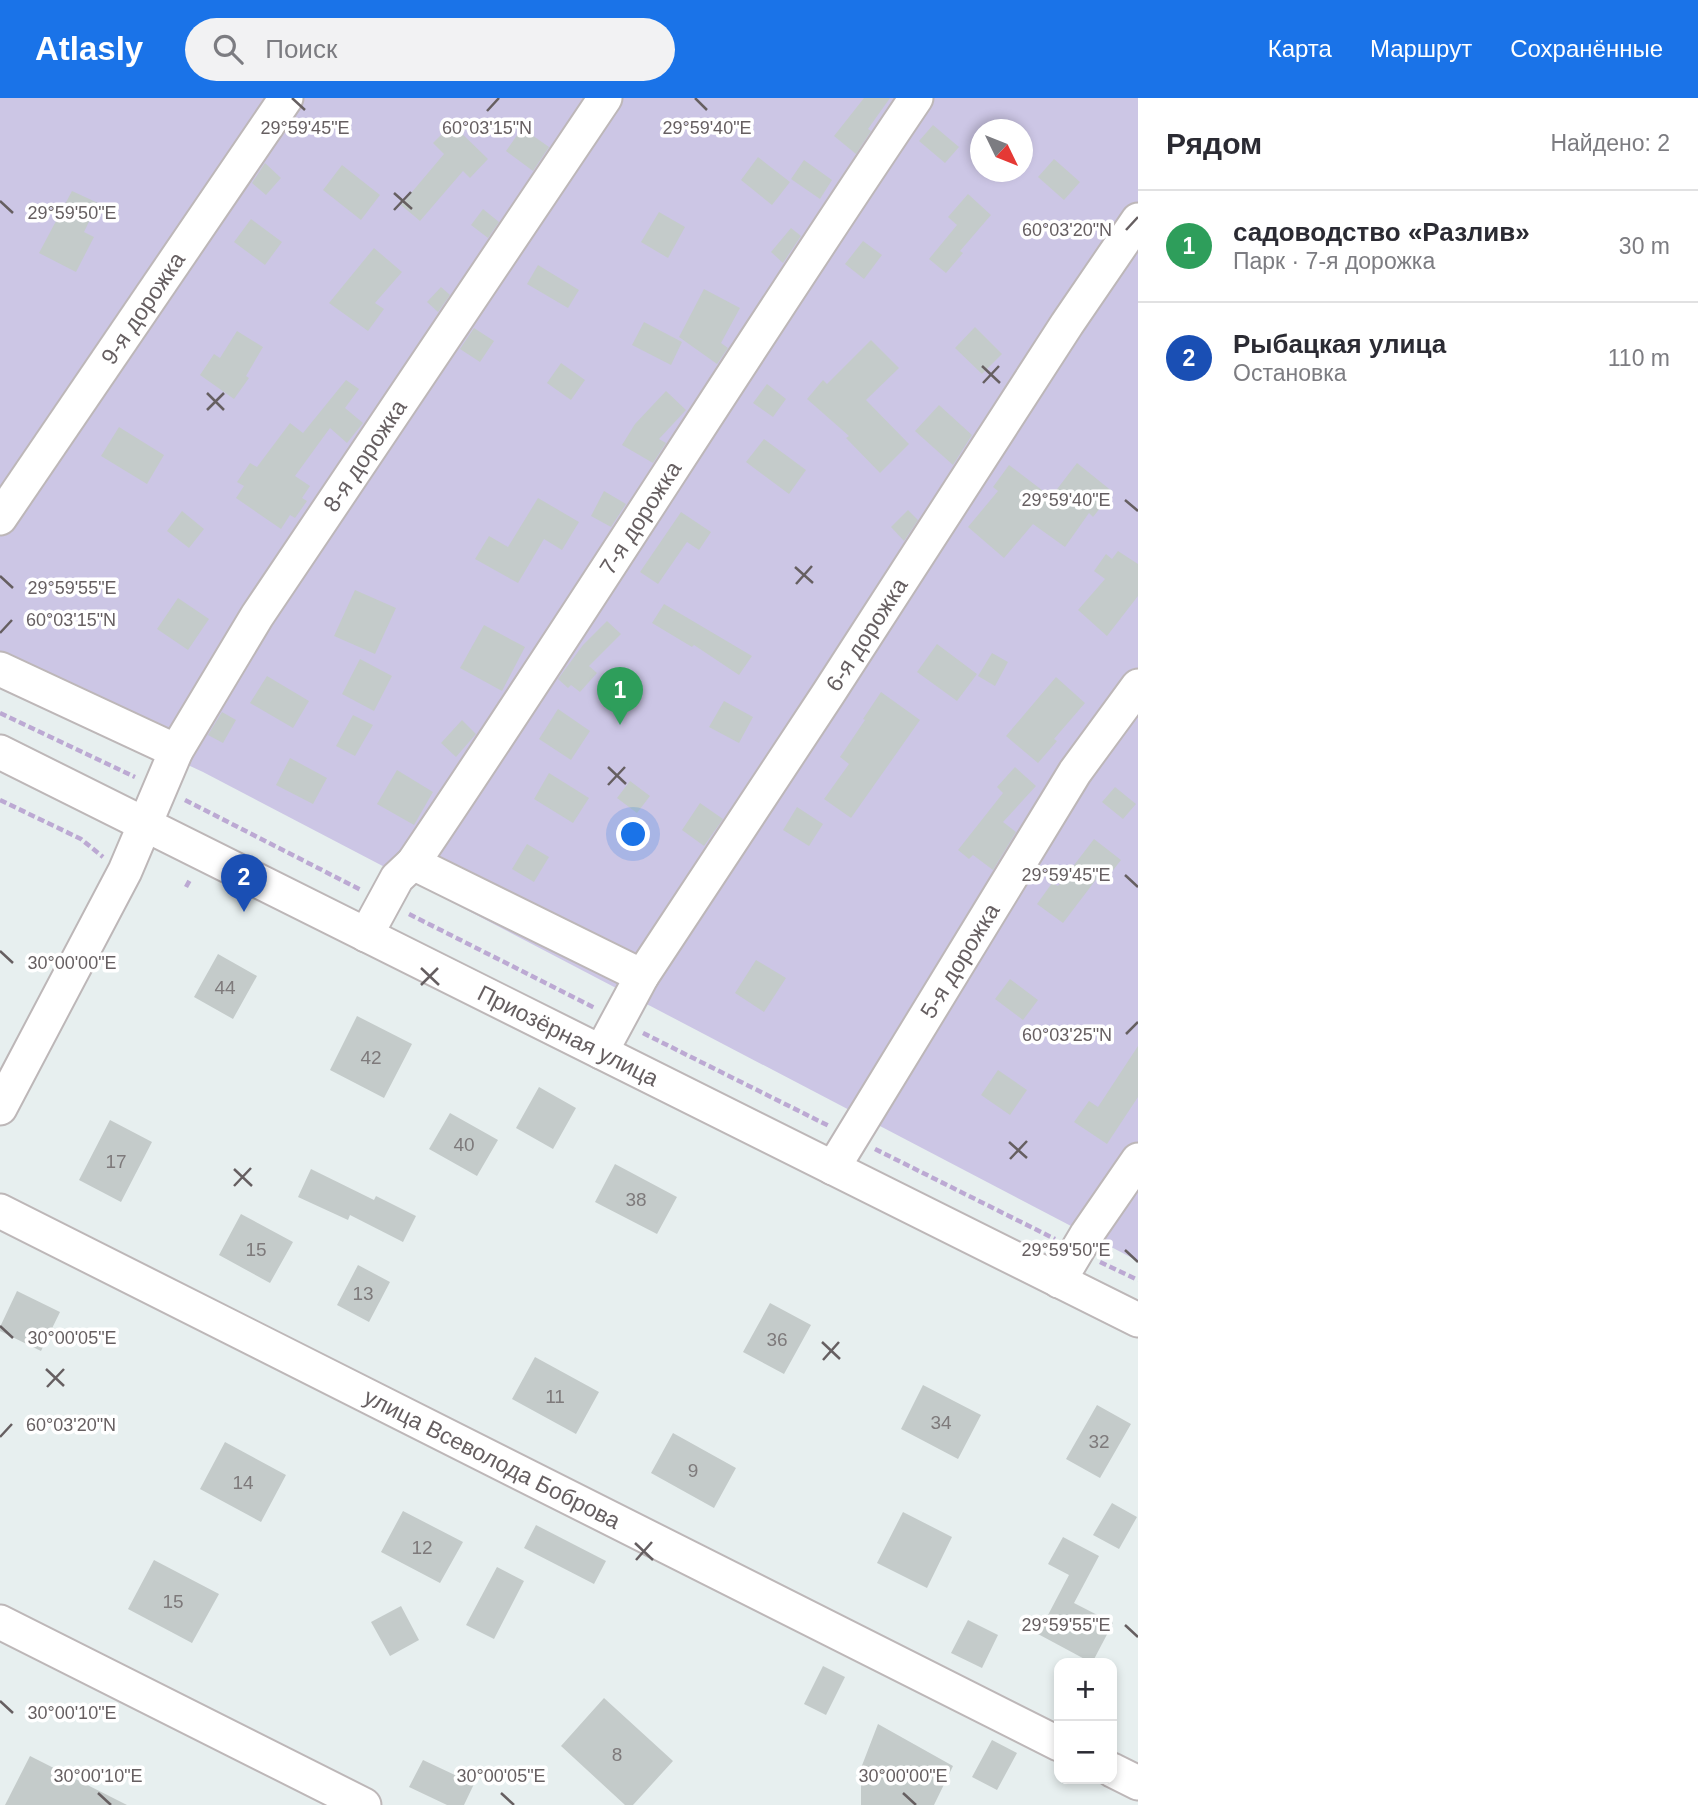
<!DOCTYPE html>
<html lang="ru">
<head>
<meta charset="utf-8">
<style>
  :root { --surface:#fff; --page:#f2f2f3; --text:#2b2b33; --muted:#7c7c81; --line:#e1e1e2; --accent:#1a73e8 }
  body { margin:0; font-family:Arial,sans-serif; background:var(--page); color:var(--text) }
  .controls { position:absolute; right:21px; bottom:21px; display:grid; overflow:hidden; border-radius:14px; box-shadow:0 4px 10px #0003 }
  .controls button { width:63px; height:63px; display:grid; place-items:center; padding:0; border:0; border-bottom:2px solid var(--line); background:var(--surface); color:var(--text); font:35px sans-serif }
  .compass { position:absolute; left:970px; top:21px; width:63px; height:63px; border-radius:50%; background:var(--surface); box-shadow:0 4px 10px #0003; rotate:133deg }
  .you { position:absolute; left:634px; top:737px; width:24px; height:24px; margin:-18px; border:5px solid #fff; border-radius:50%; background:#1a73e8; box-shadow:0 0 0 10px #1a73e833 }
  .badge { display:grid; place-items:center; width:46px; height:46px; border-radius:50%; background:var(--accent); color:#fff; font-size:23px; font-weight:700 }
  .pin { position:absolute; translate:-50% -58px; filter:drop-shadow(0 2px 4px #0008) }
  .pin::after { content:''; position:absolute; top:37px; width:24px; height:21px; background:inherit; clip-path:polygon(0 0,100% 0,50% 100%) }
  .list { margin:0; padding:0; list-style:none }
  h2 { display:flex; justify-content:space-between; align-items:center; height:91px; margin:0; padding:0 28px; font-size:30px }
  h2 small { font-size:23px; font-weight:400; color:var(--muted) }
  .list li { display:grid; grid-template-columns:46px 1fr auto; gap:21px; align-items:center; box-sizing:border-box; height:112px; padding:0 28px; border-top:2px solid var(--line) }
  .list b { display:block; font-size:26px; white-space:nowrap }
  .list p { margin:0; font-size:23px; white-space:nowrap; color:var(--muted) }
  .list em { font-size:23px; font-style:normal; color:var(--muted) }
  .icon { flex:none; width:38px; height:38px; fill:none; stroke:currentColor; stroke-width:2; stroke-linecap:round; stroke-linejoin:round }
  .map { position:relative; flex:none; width:1138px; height:1707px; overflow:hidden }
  header { display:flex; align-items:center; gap:42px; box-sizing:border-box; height:98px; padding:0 35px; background:var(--accent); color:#fff }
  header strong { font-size:33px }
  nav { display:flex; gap:38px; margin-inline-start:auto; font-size:24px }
  .search { width:490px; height:63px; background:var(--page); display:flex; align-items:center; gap:18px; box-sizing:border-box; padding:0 24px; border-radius:38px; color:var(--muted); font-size:26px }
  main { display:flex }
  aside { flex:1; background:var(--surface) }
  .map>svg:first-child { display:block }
  .green { fill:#ccc6e5; fill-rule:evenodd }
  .building { fill:#c4cbca }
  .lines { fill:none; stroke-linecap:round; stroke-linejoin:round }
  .minor-casing { stroke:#bdb7b8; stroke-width:37 }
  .path { stroke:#bca9d3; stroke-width:4.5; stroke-dasharray:7 3.5; stroke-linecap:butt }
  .minor { stroke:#fff; stroke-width:33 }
  .ticks { fill:none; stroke:#665f61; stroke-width:2.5 }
  .labels { text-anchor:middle; stroke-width:7; stroke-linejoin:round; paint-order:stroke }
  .number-label { font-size:19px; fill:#7e7a7b }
  .street-label { font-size:23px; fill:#665f61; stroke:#fff }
  .ticks-label { font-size:18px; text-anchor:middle; fill:#665f61; stroke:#fff; stroke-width:7; stroke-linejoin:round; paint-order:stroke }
</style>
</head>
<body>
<header>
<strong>Atlasly</strong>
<div class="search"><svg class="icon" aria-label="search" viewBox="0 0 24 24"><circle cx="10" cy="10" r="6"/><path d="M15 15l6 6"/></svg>Поиск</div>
<nav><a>Карта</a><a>Маршрут</a><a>Сохранённые</a></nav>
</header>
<main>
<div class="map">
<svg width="1138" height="1707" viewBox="0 0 1138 1707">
  <rect width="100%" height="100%" fill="#e7efef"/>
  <!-- green -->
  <path class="green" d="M0,0H1138V1163L203,674L0,580ZM981,32H1023V74H981Z"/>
  <!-- building -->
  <path class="building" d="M864,0H890L868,31L871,33L856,56L834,38Z
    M452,26L488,61L470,80L463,73L420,123L401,107L444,56L433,45Z
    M933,27L959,49L945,65L919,43Z
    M522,30L549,49L533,73L506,53Z
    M758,59L790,84L772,107L741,82Z
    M1054,61L1080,84L1064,102L1038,79Z
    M804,62L832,82L820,101L791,81Z
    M265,65L281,80L266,97L252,85Z
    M342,67L380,97L361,122L323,92Z
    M72,93L98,105L84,134L94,139L76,174L39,155Z
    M968,96L991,117L960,153L963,155L946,175L929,161L957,127L948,119Z
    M483,111L499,124L488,140L471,127Z
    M659,114L685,129L668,160L641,144Z
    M251,121L282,144L265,167L234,144Z
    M791,130L801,138L783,165L771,154Z
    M863,143L882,157L864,181L845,166Z
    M374,150L402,174L375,205L384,211L368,233L329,205Z
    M538,167L579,192L568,210L527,186Z
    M441,189L450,197L438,214L427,204Z
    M704,191L740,210L721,245L728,250L717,266L679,239Z
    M644,224L682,244L671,267L632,247Z
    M975,229L1002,256L982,276L955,250Z
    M474,230L494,243L480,264L460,251Z
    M237,233L263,249L246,278L249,280L234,301L200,277L214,256L220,260Z
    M871,242L899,270L866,302L909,346L880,375L846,340L849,338L807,301L823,282L827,286Z
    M561,265L585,282L571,302L547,285Z
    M346,282L359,291L345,310L363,325L347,345L330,330L295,378L310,388L302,400L307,403L295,420L290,417L281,431L236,400L244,388L237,384L250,365L257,369L290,325L303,335Z
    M767,286L786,301L773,319L753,305Z
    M666,293L686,312L659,341L666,345L653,365L622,347L635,326Z
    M939,307L972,337L953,367L915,333Z
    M119,329L164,357L147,386L101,358Z
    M764,341L806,372L789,396L746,364Z
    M1077,365L1113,394L1093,419L1089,415L1065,449L1033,426L1004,460L968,429L998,393L993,389L1009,367L1051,399Z
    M604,393L626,406L611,429L591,418Z
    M538,400L579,424L562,452L544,441L518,485L475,461L489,438L508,449Z
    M908,412L918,422L904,443L891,429Z
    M182,413L204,431L189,450L167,433Z
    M681,414L711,434L699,452L687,444L658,486L640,474Z
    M1118,453L1138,466V498L1107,538L1078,512L1105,481L1094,473L1106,456L1112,461Z
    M355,492L396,510L375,556L334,538Z
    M178,500L209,521L188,552L157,531Z
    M664,506L752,558L739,577L694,547L692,549L652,525Z
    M607,523L621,536L589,568L597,575L580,594L571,587L568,590L558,581L583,547Z
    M484,527L525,549L502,593L460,570Z
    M937,546L977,576L957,603L917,574Z
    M992,555L1008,564L995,588L978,578Z
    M360,561L392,578L374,613L342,596Z
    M267,578L309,603L293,630L250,605Z
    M1056,579L1085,605L1054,641L1057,643L1038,665L1006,638Z
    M881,594L920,622L851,720L824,701L849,666L840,659L865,622L863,621Z
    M724,603L753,619L739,645L709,629Z
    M558,611L590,633L571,662L539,641Z
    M222,614L236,622L223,645L208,637Z
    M353,617L373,627L355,658L336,648Z
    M462,622L476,636L456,659L441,645Z
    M290,660L327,680L313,706L276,687Z
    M1015,669L1036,688L1003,724L1016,734L993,772L973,757L969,761L958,752L1003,695L997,689Z
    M397,672L433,694L414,727L377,706Z
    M549,675L589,700L573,725L534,701Z
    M630,683L650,698L637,715L617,700Z
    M1115,689L1136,706L1123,721L1102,704Z
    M700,705L723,721L704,748L682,732Z
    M797,709L823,726L809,748L783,732Z
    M1094,741L1121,762L1104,784L1098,779L1063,825L1037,806L1052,785L1058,788Z
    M527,746L549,759L534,784L512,771Z
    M218,856L257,878L233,921L194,899Z
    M756,862L786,880L764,914L735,895Z
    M1010,881L1038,902L1023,922L995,901Z
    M357,918L412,946L384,1000L330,972Z
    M1138,948V999L1107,1046L1074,1024L1089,1003L1098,1009Z
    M998,972L1027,992L1010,1017L981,997Z
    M539,989L576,1010L553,1051L516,1030Z
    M450,1015L498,1042L477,1078L429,1051Z
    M110,1022L152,1044L121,1104L79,1082Z
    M615,1066L677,1099L657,1136L595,1104Z
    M311,1071L374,1102L376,1098L416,1118L403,1144L350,1117L348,1122L298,1099Z
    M241,1116L293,1144L270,1185L219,1157Z
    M358,1167L390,1184L369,1224L337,1207Z
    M17,1193L60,1214L41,1253L0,1233V1229Z
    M770,1205L811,1227L784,1276L743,1254Z
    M535,1259L599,1294L576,1336L512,1301Z
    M923,1287L981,1317L958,1361L901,1331Z
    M1097,1307L1131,1326L1100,1380L1066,1361Z
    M673,1335L736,1370L714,1410L651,1375Z
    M225,1344L286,1377L261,1424L200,1391Z
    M1112,1405L1137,1419L1119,1451L1093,1437Z
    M403,1413L463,1444L440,1485L381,1454Z
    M903,1414L952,1439L927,1490L877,1465Z
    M536,1427L606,1463L594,1486L524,1450Z
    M1063,1439L1099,1458L1074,1505L1113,1525L1092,1565L1038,1536L1069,1477L1048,1466Z
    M154,1462L219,1496L192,1545L128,1511Z
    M497,1469L524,1483L494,1541L466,1527Z
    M401,1508L419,1542L390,1558L371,1524Z
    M968,1522L998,1537L982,1570L951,1555Z
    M823,1568L845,1579L826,1617L804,1606Z
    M604,1600L673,1663L633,1707H625L561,1648Z
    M878,1626L953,1668L934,1707H861V1670Z
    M992,1642L1017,1655L997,1692L972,1679Z
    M30,1658L127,1707H5Z
    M423,1662L474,1686L464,1707H447L409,1689Z"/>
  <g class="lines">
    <!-- minor casing -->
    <g class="minor-casing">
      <g id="minor">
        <path id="s1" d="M0,420L286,0"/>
        <path d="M0,571L176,653"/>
        <path id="s2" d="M0,654L1138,1222"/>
        <path d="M413,765L642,878"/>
        <path id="s3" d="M366,837L397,780L413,765C584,512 745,253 916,0"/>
        <path id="s4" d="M601,954L642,878L828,596L1067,226L1138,122"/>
        <path id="s5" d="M0,1010L125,773L176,653L257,518L605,0"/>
        <path id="s6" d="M833,1070L1075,674L1138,588"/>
        <path id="s7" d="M0,1113L1059,1646"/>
        <path d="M1059,1183L1087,1136L1138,1062"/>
        <path d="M0,1524L364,1707"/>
        <path d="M1112,1672L1138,1685"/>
      </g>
    </g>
    <!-- path -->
    <path class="path" d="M0,615L135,679
      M0,702L81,741L103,759
      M185,702L361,792
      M186,789L191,780
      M409,816L595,910
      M643,935L829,1028
      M875,1051L1055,1141
      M1100,1164L1138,1182"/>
    <!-- minor -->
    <use href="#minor" class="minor"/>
  </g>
  <!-- ticks -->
  <path class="ticks" d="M292,0L305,12M695,0L707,12M487,13L499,0M394,95L412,111M0,103L13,115M394,112L411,94M1126,132L1138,119M982,268L1000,285M983,285L999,268M207,295L224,312M207,312L224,295M1125,402L1138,413M795,469L813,485M0,478L13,490M796,486L812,468M0,535L12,522M608,669L626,686M608,687L625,669M1125,777L1138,789M0,853L13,865M421,870L439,887M421,887L438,870M1126,936L1138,924M1009,1044L1027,1060M1010,1061L1027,1043M234,1071L252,1088M234,1088L251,1070M1125,1152L1138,1164M0,1228L13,1240M822,1244L840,1261M823,1262L839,1244M46,1271L64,1288M47,1289L64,1271M0,1339L12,1326M635,1445L653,1462M636,1462L652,1444M1125,1527L1138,1539M0,1603L13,1615M98,1695L111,1707M501,1695L514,1707M903,1695L916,1707"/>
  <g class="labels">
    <!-- number labels -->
    <g class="number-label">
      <text x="225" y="896">44</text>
      <text x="371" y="966">42</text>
      <text x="464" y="1053">40</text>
      <text x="116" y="1070">17</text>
      <text x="636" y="1108">38</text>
      <text x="256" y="1158">15</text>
      <text x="363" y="1202">13</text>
      <text x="777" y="1248">36</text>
      <text x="555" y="1305">11</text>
      <text x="941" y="1331">34</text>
      <text x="1099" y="1350">32</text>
      <text x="693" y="1379">9</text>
      <text x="243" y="1391">14</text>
      <text x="422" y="1456">12</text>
      <text x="173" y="1510">15</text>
      <text x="617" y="1663">8</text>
    </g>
    <!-- street labels -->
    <g class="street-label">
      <text dy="8" stroke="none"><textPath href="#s1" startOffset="254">9-я дорожка</textPath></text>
      <text dy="8" stroke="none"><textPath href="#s5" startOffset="749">8-я дорожка</textPath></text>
      <text dy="8" stroke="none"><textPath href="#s3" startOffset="500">7-я дорожка</textPath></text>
      <text dy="8" stroke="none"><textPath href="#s4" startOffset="495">6-я дорожка</textPath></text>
      <text dy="8" stroke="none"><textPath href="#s6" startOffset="243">5-я дорожка</textPath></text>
      <text dy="8" stroke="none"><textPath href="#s2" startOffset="635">Приозёрная улица</textPath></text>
      <text dy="8" stroke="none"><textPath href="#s7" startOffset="551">улица Всеволода Боброва</textPath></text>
    </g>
  </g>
  <g class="ticks-label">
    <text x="305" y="36">29°59'45"E</text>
    <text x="707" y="36">29°59'40"E</text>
    <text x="487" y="36">60°03'15"N</text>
    <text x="72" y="121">29°59'50"E</text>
    <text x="1067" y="138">60°03'20"N</text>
    <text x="1066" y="408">29°59'40"E</text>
    <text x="72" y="496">29°59'55"E</text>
    <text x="71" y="528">60°03'15"N</text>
    <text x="1066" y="783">29°59'45"E</text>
    <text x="72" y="871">30°00'00"E</text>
    <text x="1067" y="943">60°03'25"N</text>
    <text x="1066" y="1158">29°59'50"E</text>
    <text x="72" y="1246">30°00'05"E</text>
    <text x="71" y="1333">60°03'20"N</text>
    <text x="1066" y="1533">29°59'55"E</text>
    <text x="72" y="1621">30°00'10"E</text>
    <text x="98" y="1684">30°00'10"E</text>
    <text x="501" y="1684">30°00'05"E</text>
    <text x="903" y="1684">30°00'00"E</text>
  </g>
</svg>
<div class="controls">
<button>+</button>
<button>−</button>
</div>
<svg class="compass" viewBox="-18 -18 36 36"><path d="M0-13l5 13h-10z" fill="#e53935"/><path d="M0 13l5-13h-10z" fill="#7c7c81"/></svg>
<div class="you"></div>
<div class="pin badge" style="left:620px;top:627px;background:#2e9e5b">1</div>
<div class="pin badge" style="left:244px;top:814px;background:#1a4fb4">2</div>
</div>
<aside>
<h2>Рядом<small>Найдено: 2</small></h2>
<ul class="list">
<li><span class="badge" style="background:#2e9e5b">1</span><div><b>садоводство «Разлив»</b><p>Парк · 7-я дорожка</p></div><em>30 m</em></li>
<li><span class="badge" style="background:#1a4fb4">2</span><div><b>Рыбацкая улица</b><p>Остановка</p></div><em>110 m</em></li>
</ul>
</aside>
</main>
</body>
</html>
